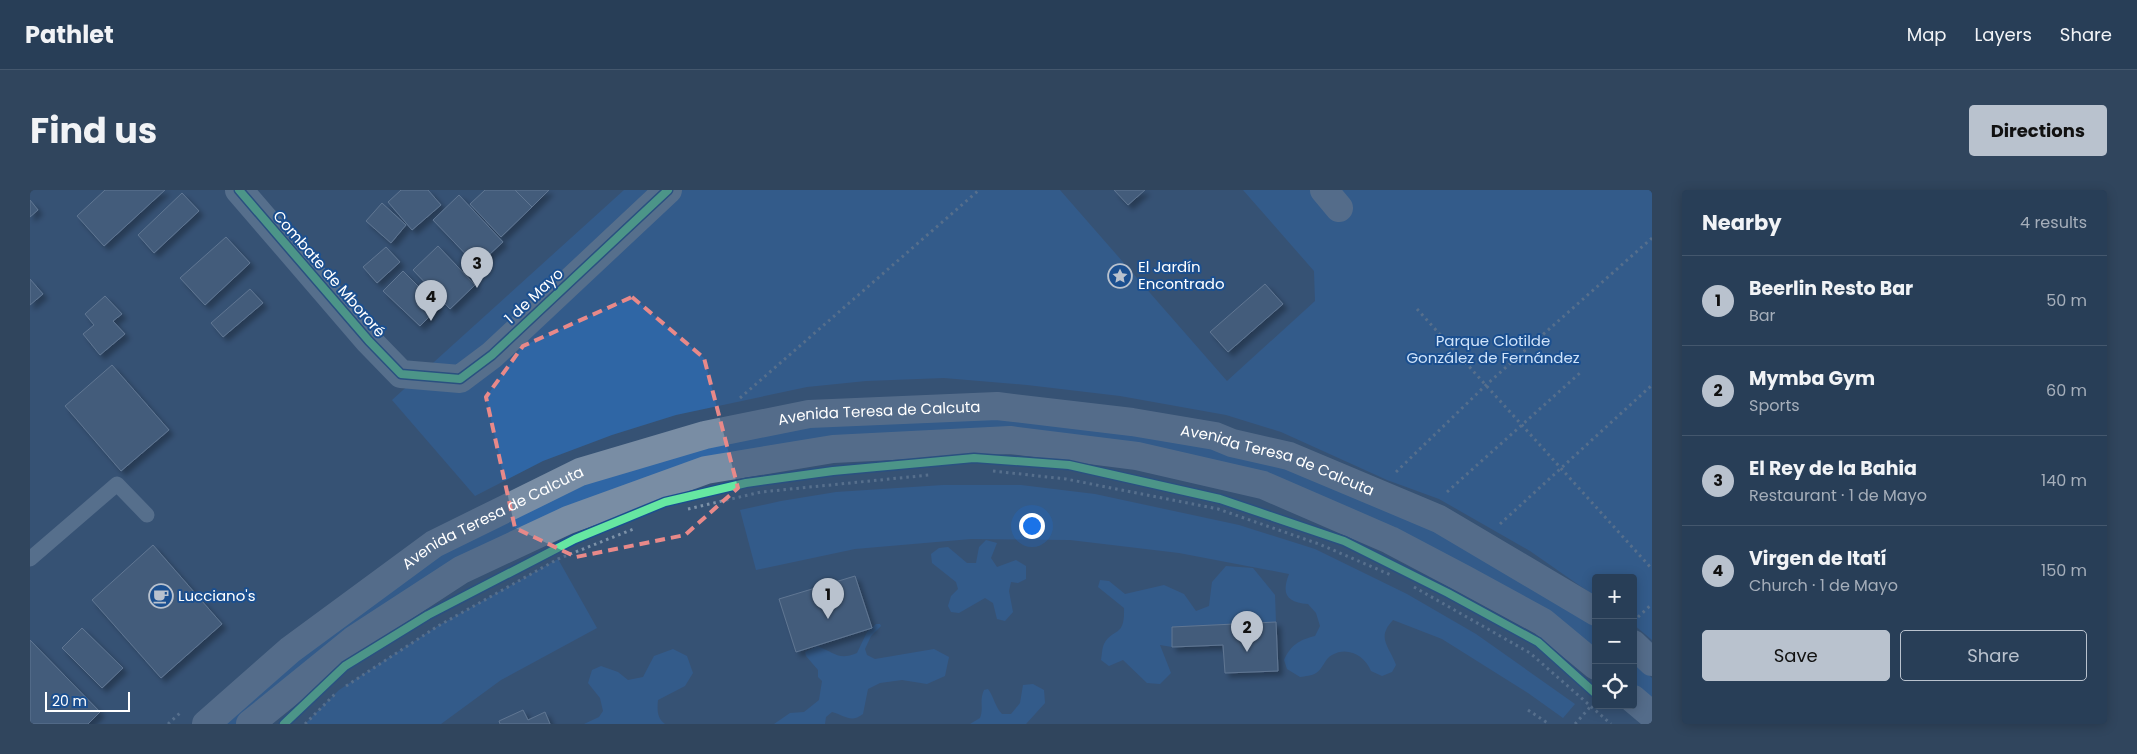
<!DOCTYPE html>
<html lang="en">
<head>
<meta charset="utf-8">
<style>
  :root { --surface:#283e57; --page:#30455d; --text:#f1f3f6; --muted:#a5aeba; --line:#44576d; --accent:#b9c2ce }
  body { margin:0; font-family:Poppins,sans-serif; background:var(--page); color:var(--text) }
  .controls { position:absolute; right:15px; bottom:15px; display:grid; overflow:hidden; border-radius:5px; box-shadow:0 2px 12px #0003 }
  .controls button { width:45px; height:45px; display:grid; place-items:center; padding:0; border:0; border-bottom:1px solid var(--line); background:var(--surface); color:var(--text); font:25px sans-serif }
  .scale { position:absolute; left:15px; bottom:12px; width:85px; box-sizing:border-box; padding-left:5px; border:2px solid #fff; border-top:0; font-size:14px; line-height:18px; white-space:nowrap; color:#fff; -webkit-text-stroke:4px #1b4f8f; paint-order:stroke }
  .you { position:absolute; left:1001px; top:335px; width:18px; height:18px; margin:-12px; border:4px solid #fff; border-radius:50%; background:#1a73e8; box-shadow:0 0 0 8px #1a73e833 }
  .badge { display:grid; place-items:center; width:32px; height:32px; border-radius:50%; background:var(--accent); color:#111; font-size:16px; font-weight:700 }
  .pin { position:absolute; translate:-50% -41px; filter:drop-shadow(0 1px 2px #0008) }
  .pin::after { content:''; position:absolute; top:26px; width:18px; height:15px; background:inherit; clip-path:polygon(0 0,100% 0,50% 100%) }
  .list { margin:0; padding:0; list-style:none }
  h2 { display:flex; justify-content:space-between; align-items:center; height:65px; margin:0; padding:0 20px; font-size:21px }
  h2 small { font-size:16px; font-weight:400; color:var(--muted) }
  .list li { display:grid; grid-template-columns:32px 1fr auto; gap:15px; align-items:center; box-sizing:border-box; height:90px; padding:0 20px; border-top:1px solid var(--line) }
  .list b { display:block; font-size:19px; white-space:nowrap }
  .list p { margin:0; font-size:16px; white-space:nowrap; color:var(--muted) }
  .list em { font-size:16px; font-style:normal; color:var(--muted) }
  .actions { display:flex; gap:10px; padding:15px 20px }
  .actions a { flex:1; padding:11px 0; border:1px solid var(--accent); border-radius:5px; text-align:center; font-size:18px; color:var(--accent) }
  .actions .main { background:var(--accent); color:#111 }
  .icon { flex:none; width:28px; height:28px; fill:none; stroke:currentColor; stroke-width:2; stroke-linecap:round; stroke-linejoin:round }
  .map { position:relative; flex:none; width:1622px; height:534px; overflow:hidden; border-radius:5px }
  header { display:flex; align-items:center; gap:30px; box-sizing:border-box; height:70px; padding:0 25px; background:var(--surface); border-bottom:1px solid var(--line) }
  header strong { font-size:24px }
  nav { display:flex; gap:28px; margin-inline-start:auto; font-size:18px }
  .intro { display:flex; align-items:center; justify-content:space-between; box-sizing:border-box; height:120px; padding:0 30px }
  h1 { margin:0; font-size:35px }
  .button { padding:12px 22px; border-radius:5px; background:var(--accent); color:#111; font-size:18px; font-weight:700 }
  main { display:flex; gap:30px; padding:0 30px }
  aside { flex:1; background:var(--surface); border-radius:5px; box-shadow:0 2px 12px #0003 }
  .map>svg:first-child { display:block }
  .green { fill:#2f66a5 }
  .building { fill:#526984; stroke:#92a2b6; filter:url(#shadow) }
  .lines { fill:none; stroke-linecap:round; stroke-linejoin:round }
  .path { stroke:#7d92a8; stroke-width:3; stroke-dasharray:2.5 4; stroke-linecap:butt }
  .lane { stroke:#7d92a8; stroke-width:15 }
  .street { stroke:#7d92a8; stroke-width:28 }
  .secondary { stroke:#798da4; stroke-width:28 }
  .cycleway-casing { stroke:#1b4f8f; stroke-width:11 }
  .cycleway { stroke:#66e7a1; stroke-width:8 }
  .marked { fill:none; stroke:#e88989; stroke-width:4; stroke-dasharray:10 6; stroke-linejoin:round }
  .labels { text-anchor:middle; stroke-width:4; stroke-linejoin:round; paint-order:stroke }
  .poi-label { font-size:15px; fill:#fff; stroke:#1b4f8f; text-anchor:start }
  .street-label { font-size:15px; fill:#fff; stroke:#1b4f8f }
  .park-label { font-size:15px; fill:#cfe3fa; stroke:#1b4f8f }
</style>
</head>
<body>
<header>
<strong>Pathlet</strong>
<nav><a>Map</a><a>Layers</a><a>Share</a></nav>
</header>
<div class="intro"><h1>Find us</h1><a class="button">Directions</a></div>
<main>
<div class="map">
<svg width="1622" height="534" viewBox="0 0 1622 534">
  <defs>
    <filter id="shadow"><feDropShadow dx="4.5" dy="4.5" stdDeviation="2.5" flood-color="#0009"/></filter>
  </defs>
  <rect width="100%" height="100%" fill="#365274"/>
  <!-- green -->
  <path class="green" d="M594,0H1030L1197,191L1285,111L1284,81L1213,0H1622V450L1603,434V388H1566V407L1500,361L1409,309L1357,290L1251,242L1196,225L1090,206L997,195L914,188L836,191L777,197L646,225L582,245L513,271L445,306L362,210Z
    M966,225L1201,259L1262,278L1395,335L1506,395L1566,438V463L1254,292L967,242L532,318L212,534H191L264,467L414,361L552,292L659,260L781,233Z
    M913,295H991L1065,304L1209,335L1285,359L1377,404L1446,444L1545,514L1533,528L1498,503L1412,449L1363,430C1346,448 1359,456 1366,475L1362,482L1352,486L1341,481C1335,466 1318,456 1302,465C1295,468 1293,479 1286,483C1282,486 1275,486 1270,487L1257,479L1254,470C1261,455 1269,450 1285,446L1290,436L1286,423L1278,414C1257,412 1251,405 1259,384L1149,363L1040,350L941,349L825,359L726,380L710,320L751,311L806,302Z
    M956,350L967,353L961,368L967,377L986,370L996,376V389L988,393L981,392L979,401L983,422L975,431L967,429L963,413L955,408L929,423L921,422L918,416L921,406L928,399L926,392L902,373L901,364L909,358L918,357L937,373H946L949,357Z
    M528,369L567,438L471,490L411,534H275L309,500L408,436Z
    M1196,376L1223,378L1245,405L1246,432L1142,437V457L1130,455L1141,483L1130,494L1117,493L1093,470L1079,476L1071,470C1072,465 1072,458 1074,454C1084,437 1095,448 1094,418L1068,397L1070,390L1079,391L1095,404L1134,395L1154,404L1166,421L1179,416L1182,392Z
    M846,434H850L851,436L841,446L835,459L837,465L845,469L904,459L919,467L915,486L897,494L872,490L850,493L838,499L833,524C821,533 816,526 802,522L796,527L795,534H744L760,523L774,522L789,510L792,491L788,487V480L776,466L775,462L787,456C804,462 808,471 827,463L837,442Z
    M643,459L657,466L663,483L655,496L628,510C627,520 627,528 635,534H554L569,527L573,521L570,508L558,493L562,480L571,476L588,482L598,490L613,487L624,466Z
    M1603,471L1622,488V512L1603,495Z
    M1003,494L1014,500L1015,513L996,534H940L950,528C954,518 949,511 954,500L958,499C964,507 965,517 972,524H981L990,513L993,495Z"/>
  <!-- building -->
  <path class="building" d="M75,0H135L74,56L47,26Z
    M371,0H398L411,15L382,40L358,12Z
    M455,0H485L502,17L471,47L440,14Z
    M485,0H519L502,17Z
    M1084,0H1115L1098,15Z
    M152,3L169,21L124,63L108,45Z
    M429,5L473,52L447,76L403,30Z
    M0,10L8,20L0,27Z
    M352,13L376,35L361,53L336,31Z
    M196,47L220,73L175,115L150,88Z
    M408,56L445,95L420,119L383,80Z
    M356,57L370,72L347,93L333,77Z
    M373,81L409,117L390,136L353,101Z
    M0,89L13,104L0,115Z
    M1235,94L1253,114L1198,162L1180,142Z
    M220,99L233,113L193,147L181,133Z
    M75,106L92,124L83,131L95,144L70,165L53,144L64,135L55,124Z
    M82,175L139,240L91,281L35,216Z
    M123,355L192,434L131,488L62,410Z
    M825,386L842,438L766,462L749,409Z
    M1246,432L1248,481L1195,483L1193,455L1142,457V437Z
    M52,438L93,478L72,498L32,458Z
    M0,450L70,522L58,534H0Z
    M493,520L498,530L515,522L520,534H470L469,531Z"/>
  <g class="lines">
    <!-- path -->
    <path class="path" d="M1387,119L1622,379
      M710,208L949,0
      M963,281L1036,289L1188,319L1289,354L1361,385
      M1366,282L1456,195L1622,48
      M1417,302L1551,182
      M658,319L731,302L899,285
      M1470,334L1622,195
      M1384,397L1500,463L1581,534
      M1608,427L1622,414
      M316,496L408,436L528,369L606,338
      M1498,520L1519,534
      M138,534L150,523
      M275,534L305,504
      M1545,534L1561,516"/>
    <!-- lane -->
    <path class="lane" d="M0,369L87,294L117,325"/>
    <!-- street -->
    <path class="street" d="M209,0L339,151L371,184L430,189L462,165L638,0"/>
    <!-- secondary -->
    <g class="secondary">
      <path d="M1294,0L1309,18"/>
      <path d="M1603,454L1622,472"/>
      <path d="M1603,509L1622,525"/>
      <path id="s1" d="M176,534L260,460L404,354L550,282L675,245L779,224L967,216L1102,232L1185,246L1202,253L1259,266L1409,329L1566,422"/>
      <path d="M220,534L325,449L431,380L538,330L676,280L803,259L980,250L1107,266L1233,295L1360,350L1434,389L1513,432L1566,476"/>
    </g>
    <!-- cycleway casing -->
    <g class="cycleway-casing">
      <path id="cycleway" d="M209,0L339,151L371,184L430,189L462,165L638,0
        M254,534L315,476L398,425L545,349L635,312L716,293L803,281L944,268L1039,275L1190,309L1314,351L1418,403L1508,452L1566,504"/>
    </g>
    <!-- cycleway -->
    <use href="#cycleway" class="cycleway"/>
  </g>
  <!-- marked area -->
  <path d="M0 0H1622V534H0ZM602,107L674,168L708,298L655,345L546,367L485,338L456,207L493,156Z" fill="#365274" fill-opacity=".55" fill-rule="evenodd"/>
  <path class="marked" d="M602,107L674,168L708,298L655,345L546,367L485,338L456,207L493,156Z"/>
  <!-- icons -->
  <defs>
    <g id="sight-ring" transform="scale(1.25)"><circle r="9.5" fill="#1b4f8f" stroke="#b9c2ce" stroke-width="1.5"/><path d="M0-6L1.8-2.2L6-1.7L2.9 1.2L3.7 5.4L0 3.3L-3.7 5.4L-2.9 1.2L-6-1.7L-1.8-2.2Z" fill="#b9c2ce"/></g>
    <g id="cafe-ring" transform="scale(1.25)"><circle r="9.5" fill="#1b4f8f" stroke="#b9c2ce" stroke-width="1.5"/><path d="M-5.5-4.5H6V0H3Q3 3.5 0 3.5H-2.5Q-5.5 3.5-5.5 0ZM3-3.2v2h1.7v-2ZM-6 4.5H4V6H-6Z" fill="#b9c2ce"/></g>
  </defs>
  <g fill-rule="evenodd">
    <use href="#sight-ring" x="1090" y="86"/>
    <use href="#cafe-ring" x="131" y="406"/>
  </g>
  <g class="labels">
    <!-- poi labels -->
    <g class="poi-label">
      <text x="1108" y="82">El Jardín<tspan x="1108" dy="17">Encontrado</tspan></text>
      <text x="148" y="411">Lucciano's</text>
    </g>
    <!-- street labels -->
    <g class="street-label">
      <text transform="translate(299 84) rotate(49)" y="5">Combate de Mbororé</text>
      <text transform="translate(504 106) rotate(-43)" y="5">1 de Mayo</text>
      <text dy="5" stroke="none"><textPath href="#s1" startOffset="760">Avenida Teresa de Calcuta</textPath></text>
      <text dy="5" stroke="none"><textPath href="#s1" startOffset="1165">Avenida Teresa de Calcuta</textPath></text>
      <text dy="5" stroke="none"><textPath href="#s1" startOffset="355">Avenida Teresa de Calcuta</textPath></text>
    </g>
    <!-- park labels -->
    <g class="park-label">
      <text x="1463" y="156">Parque Clotilde<tspan x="1463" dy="17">González de Fernández</tspan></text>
    </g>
  </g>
</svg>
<div class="controls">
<button>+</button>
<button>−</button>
<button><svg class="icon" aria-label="locate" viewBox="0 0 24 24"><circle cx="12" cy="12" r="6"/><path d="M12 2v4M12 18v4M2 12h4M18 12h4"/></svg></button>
</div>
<div class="scale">20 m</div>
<div class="you"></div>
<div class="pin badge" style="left:798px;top:429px">1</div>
<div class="pin badge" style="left:1217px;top:462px">2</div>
<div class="pin badge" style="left:447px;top:98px">3</div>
<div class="pin badge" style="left:401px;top:131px">4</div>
</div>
<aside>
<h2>Nearby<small>4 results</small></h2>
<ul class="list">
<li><span class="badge">1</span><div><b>Beerlin Resto Bar</b><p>Bar</p></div><em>50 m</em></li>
<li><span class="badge">2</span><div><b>Mymba Gym</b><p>Sports</p></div><em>60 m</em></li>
<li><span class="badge">3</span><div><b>El Rey de la Bahia</b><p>Restaurant · 1 de Mayo</p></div><em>140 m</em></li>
<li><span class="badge">4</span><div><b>Virgen de Itatí</b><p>Church · 1 de Mayo</p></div><em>150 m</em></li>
</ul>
<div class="actions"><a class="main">Save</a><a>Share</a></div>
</aside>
</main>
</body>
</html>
